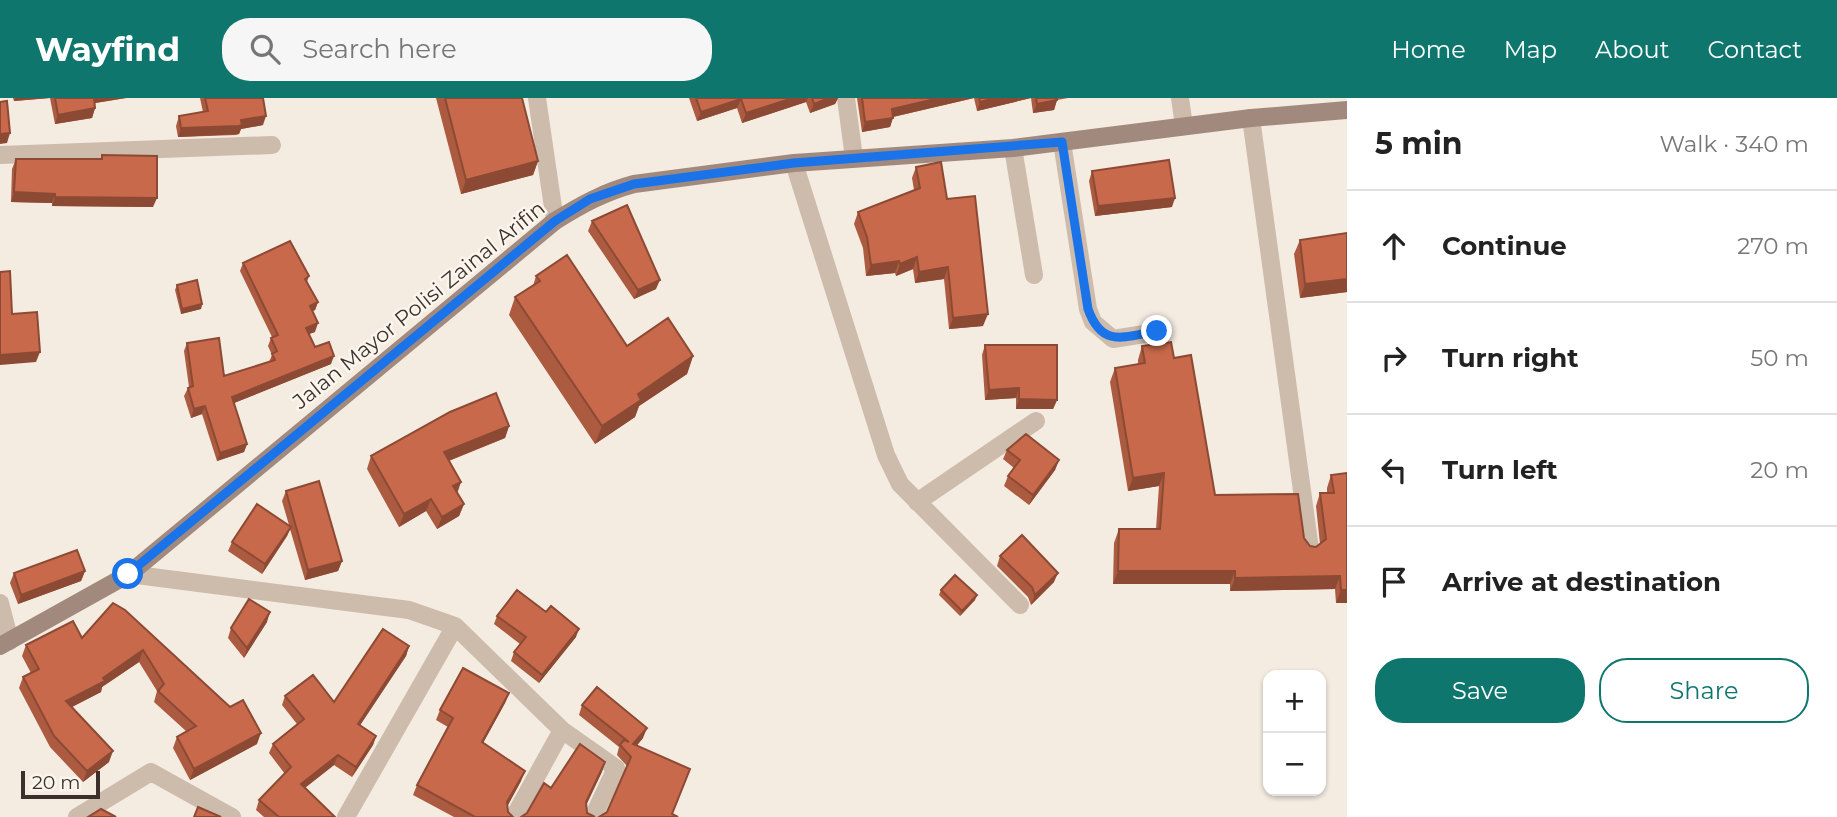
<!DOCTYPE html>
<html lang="en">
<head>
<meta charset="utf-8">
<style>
  :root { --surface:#fff; --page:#f6f6f6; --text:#222; --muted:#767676; --line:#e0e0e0; --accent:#0f766e }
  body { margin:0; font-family:Montserrat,sans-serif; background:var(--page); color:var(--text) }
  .controls { position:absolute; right:21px; bottom:21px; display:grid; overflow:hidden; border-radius:14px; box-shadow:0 2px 5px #0004 }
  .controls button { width:63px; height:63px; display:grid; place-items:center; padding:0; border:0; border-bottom:2px solid var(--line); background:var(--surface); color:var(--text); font:35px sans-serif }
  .scale { position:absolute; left:21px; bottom:18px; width:79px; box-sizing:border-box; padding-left:7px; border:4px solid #3b302b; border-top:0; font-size:19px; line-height:24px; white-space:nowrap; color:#3b302b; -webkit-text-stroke:5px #fbf5ee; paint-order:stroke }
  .stop { position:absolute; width:21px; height:21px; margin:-16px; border:5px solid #1a73e8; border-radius:50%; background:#fff }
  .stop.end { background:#1a73e8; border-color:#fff; box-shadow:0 2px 7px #0008 }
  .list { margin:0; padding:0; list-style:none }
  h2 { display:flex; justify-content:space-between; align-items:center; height:91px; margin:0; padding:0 28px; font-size:30px }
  h2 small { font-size:23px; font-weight:400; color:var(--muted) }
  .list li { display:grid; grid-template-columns:46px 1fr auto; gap:21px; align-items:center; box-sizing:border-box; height:112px; padding:0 28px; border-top:2px solid var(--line) }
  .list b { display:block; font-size:26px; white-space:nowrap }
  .list em { font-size:23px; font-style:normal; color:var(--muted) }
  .actions { display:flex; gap:14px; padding:21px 28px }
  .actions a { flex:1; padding:16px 0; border:2px solid var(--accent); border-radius:28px; text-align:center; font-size:24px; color:var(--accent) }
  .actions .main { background:var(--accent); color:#fff }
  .icon { flex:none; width:38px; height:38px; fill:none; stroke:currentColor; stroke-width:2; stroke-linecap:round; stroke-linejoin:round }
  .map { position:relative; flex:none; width:1347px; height:719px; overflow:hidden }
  header { display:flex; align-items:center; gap:42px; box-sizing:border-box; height:98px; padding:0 35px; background:var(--accent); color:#fff }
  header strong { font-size:33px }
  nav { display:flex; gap:38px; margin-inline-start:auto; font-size:24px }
  .search { width:490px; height:63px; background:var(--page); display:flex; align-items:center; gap:18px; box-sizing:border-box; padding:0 24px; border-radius:28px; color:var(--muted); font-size:26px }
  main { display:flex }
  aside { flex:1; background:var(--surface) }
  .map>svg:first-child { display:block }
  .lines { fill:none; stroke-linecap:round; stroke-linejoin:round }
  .minor { stroke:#cdbbac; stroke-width:18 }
  .secondary { stroke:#a18a7d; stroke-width:18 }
  .wall { fill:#ac5a40 }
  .shaded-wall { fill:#8c4a34 }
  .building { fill:#c8694b; stroke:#8c4a34; stroke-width:2 }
  .route { stroke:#1a73e8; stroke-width:9 }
  .labels { text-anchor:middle; stroke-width:5; stroke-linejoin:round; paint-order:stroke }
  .street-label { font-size:21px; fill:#3b302b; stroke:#fbf5ee }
</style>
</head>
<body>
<header>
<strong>Wayfind</strong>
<div class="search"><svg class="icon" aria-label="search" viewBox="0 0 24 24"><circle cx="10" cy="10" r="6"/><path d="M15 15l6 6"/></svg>Search here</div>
<nav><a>Home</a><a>Map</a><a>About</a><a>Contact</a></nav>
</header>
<main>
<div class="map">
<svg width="1347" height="719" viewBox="0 0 1347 719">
  <rect width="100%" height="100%" fill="#f4ebe1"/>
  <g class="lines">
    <!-- minor -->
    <path class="minor" d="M537,0L555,123
      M846,0L854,60
      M1180,0L1184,28
      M1251,20L1310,451
      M1062,44L1088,211L1093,224L1113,241L1157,234
      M1013,50L1034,177
      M0,57L272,47
      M794,65L886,357L900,386L1020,507
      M917,404L1036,323
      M129,476L409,512L455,528L346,719
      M0,505L10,543
      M455,528L562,632L616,670L593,719
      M77,719L151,674L232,719
      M514,719L562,632"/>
    <!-- secondary -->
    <path class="secondary" d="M0,548L129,476L555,123C581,107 604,94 634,86L794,65L1013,50L1251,20L1347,12"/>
  </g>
  <!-- wall -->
  <path class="wall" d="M13,0H126L95,5V10L92,20L55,26L50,0L14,3Z
    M200,0H263V27L241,31L239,36L236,37L178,39L176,28L179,18L203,14Z
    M436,0H522L538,63L533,77L461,96Z
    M689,0H838L835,6L810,15L806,4L742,25L737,10L697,23Z
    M857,0H1068L1057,2L1054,12L1033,15L1031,0L977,13L974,0L893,19L890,29L862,34Z
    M102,57L153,109L52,108V105L11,104L12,71L16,61H101Z
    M916,69L983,228L949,231L944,181L915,185L913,171L896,178L895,175L866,178L863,150L854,126L858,114L914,92L912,80Z
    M1092,73L1172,109L1095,118L1089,83Z
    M592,123L656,191L634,201L588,133Z
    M1347,135V194L1300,200L1294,156L1300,142Z
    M243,165L309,178L307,184L318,204L315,212L312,213L315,234L309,236L315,249L331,266L234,305L247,346L244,354L217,363L202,316L191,320L184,298L188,290L189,289L184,253L187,245L224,278L269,264L272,257L268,248L271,240L272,239L240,173Z
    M536,178L627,248L693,258L687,276L639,308L635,319L595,346L509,217L515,199L533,188Z
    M177,187L202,206L201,211L181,216L175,192Z
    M985,247L1057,302L1053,311H1016V300L985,302L982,257Z
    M1142,248L1174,260L1215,397L1304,440L1310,448L1316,449L1320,446L1316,408L1320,395H1327V390L1331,377L1347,505H1336L1335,491L1230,493V486H1113L1114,445L1119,431H1156L1159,388L1128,393L1110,284L1115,270L1138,266V262Z
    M509,328L505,340L449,363L457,395L464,406L459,418L437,431L426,413L399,429L367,371L371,358Z
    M1007,352L1059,362L1055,372L1029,407L1004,388L1008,378L1014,370L1003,361Z
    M286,393L342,463L338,473L305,482L290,431L287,438L262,476L228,453L232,444L289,427L282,403Z
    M1000,458L1054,484L1031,507L1028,499L997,468Z
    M85,473L81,483L18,506L10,485L14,475Z
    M941,492L975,502L960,518L939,497Z
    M113,505L257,646L190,682L173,650L177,639L186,633L154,604L157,593L139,564L102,589L101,594L72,609L109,664L83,684L50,649L19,590L23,579L31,575L22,558L26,547L82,540Z
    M546,514L576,539L539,585L511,563L514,554L520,546L494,526L497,518Z
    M267,524L244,560L228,540L231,530Z
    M409,548L406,558L360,627L376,638L373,647L352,679L334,667L305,690L335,719H264L256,712L259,702L285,676L269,655L273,646L297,626L282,607L285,598L334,604Z
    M509,595L505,605L483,645L521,683L508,707V714L513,719H454L413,697L417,687L448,629L436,622L440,612Z
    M582,607L643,640L637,647L672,716L607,714L627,668L617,657L619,649L579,617Z"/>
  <!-- shaded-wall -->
  <path class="shaded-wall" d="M15,0H50L14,3Z
    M92,0H126L89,6Z
    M793,0H808L806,4L742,25L746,15Z
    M829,0H838L835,6L810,15L814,6Z
    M939,0H974L888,20L892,11Z
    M995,0H1031L977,13L980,4Z
    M741,1L737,10L697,23L701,14Z
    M1057,2L1054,12L1033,15L1037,6Z
    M95,10L92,20L55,26L58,17Z
    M266,18L263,27L241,31L239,36L178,39L181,30L241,22Z
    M893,20L890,29L862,34L865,24Z
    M10,35L7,45L0,46V36Z
    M538,63L533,77L461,96L466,82Z
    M14,94L55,96L52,105L11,104Z
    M55,99L157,100L153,109L52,108Z
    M1175,100L1172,109L1095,118L1098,108Z
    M917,159L913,171L896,178L900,166Z
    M899,163L895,175L866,178L871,167Z
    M948,169L944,181L915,185L919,174Z
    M1347,181V194L1300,200L1305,186Z
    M660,182L656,191L634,201L638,192Z
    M318,204L315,212L307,216L310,208Z
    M202,206L201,211L181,216L182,211Z
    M988,216L983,228L949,231L953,220Z
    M318,225L315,234L303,238L306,230Z
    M40,254L36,264L0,267V257Z
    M334,258L331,266L229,307L232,299Z
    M693,258L687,276L639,308L635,319L595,346L602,328L638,296Z
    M1019,290L1016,300L985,302L989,292Z
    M1019,301L1057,302L1053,311H1016Z
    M205,308L202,316L191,320L194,311Z
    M509,328L505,340L440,366L444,354Z
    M247,346L244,354L217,363L220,355Z
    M1059,362L1055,372L1029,407L1033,397Z
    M1164,375L1159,388L1128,393L1133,380Z
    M461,384L457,396L453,388Z
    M431,401L426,413L399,429L404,416Z
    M464,406L459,418L437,431L442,419Z
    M291,429L287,438L262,476L265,466Z
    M342,463L338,473L305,482L308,472Z
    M85,473L81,483L18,506L21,497Z
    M1118,473H1235L1230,486H1113Z
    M1058,475L1054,484L1031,507L1035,497Z
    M1340,478L1335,491L1230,493L1235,480Z
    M1341,492H1347V505H1336Z
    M977,497L975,502L960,518L962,513Z
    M270,514L267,524L244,560L247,550Z
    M579,531L576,539L539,585L542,577Z
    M409,548L406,558L355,635L358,626Z
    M143,552L139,564L102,589L101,594L62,614L66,603L103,580Z
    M509,595L505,605L478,654L482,644Z
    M647,630L643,640L630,656L633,646Z
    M261,635L257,646L190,682L194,671Z
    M376,638L373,647L352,679L356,669Z
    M113,653L109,664L83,684L87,673Z
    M338,657L334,667L298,695L301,686Z
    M605,664L602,674L583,714L586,704Z
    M525,673L521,683L504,714L507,704Z"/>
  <!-- building -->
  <path class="building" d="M55,0H94L95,10L58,17Z
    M205,0H263L266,18L241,22L242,27L239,28L181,30L179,18L208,13Z
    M445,0H522L538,63L466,82Z
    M696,0H793L746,15L741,1L701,14Z
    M812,0H829L814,6Z
    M862,0H939L892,11L893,20L865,24Z
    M979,0H995L980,4Z
    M1036,0H1057V2L1037,6Z
    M7,3L10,35L0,36V4Z
    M102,57L157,58V100L55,99V96L14,94L16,61H102Z
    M1169,62L1175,100L1098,108L1092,73Z
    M941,64L947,101L975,98L988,216L953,220L948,169L919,174L917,159L900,166L899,163L871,167L867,139L858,114L920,90L916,69Z
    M627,107L660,182L638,192L592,123Z
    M1347,135V181L1305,186L1300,142Z
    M290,143L309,178L305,181L318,204L310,208L318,225L306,230L315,249L329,244L334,258L232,299L247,346L220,355L205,308L194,311L188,290L193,288L187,245L219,240L224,278L275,262L272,256L277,253L271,240L278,237L243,165Z
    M567,157L627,248L668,220L693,258L638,296L641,302L602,328L515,199L540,183L536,178Z
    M10,173L12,216L37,214L40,254L0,257V174Z
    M197,182L202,206L182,211L177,187Z
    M1171,244L1174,260L1191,257L1215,397L1298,396L1304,440L1310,448L1316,449L1326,441L1320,395H1334L1331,377L1347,375V492H1341L1340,478L1235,480V473H1118L1119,431H1160L1164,375L1133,380L1115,270L1145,265L1142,248Z
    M985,247H1057V302L1019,301V290L989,292Z
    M496,295L509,328L444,354L461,384L453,388L464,406L442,419L431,401L404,416L371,358L450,314Z
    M1026,336L1059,362L1033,397L1008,378L1020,362L1007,352Z
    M319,383L342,463L308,472L286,393Z
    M257,406L291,429L265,466L232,444Z
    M1022,437L1058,475L1035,497L1032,489L1000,458Z
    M77,452L85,473L21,497L14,475Z
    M955,477L977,497L962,513L941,492Z
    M517,492L546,514L551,508L579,531L542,577L514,554L526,539L497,518Z
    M249,501L270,514L247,550L231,530Z
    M113,505L125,512L230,609L243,602L261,635L194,671L177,639L196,628L158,593L164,586L143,552L103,580L105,583L66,603L113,653L87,673L54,638L23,579L39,571L26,547L73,523L82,540Z
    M383,531L409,548L358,626L376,638L356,669L338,657L301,686L335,719H279L259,702L291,669L273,646L304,621L285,598L313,577L334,604Z
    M463,570L509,595L482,644L525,673L507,704L508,714L513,719H475L417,687L453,620L440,612Z
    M597,589L647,630L633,646L690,671L672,716L678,719H599L607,714L631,659L620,647L624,642L629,644L582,607Z
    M580,646L605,664L586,704L587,715L595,719H521L527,715L544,685L551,690Z
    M198,709L221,719H194Z
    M101,711L116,719H88Z"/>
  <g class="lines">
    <!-- route -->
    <path class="route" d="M128,476L555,123L590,101L634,86L794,65L1062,44L1088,211C1102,250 1123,239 1157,233"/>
  </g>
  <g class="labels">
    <!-- street labels -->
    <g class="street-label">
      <text transform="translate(419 207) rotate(-39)" y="7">Jalan Mayor Polisi Zainal Arifin</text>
    </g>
  </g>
</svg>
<div class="controls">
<button>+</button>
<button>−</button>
</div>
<div class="scale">20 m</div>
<div class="stop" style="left:128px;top:476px"></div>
<div class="stop end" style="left:1157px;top:233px"></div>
</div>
<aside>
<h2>5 min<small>Walk · 340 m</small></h2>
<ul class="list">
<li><svg class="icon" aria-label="ahead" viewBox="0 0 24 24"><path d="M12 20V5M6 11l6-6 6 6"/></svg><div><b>Continue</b></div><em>270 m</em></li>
<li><svg class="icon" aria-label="right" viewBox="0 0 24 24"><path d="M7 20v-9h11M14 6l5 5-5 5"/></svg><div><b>Turn right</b></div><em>50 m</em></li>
<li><svg class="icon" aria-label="left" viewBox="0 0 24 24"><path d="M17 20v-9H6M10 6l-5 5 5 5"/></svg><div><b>Turn left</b></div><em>20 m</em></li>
<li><svg class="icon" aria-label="arrive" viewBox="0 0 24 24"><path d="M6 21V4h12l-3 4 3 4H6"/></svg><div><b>Arrive at destination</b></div></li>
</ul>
<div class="actions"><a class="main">Save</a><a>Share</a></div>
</aside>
</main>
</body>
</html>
